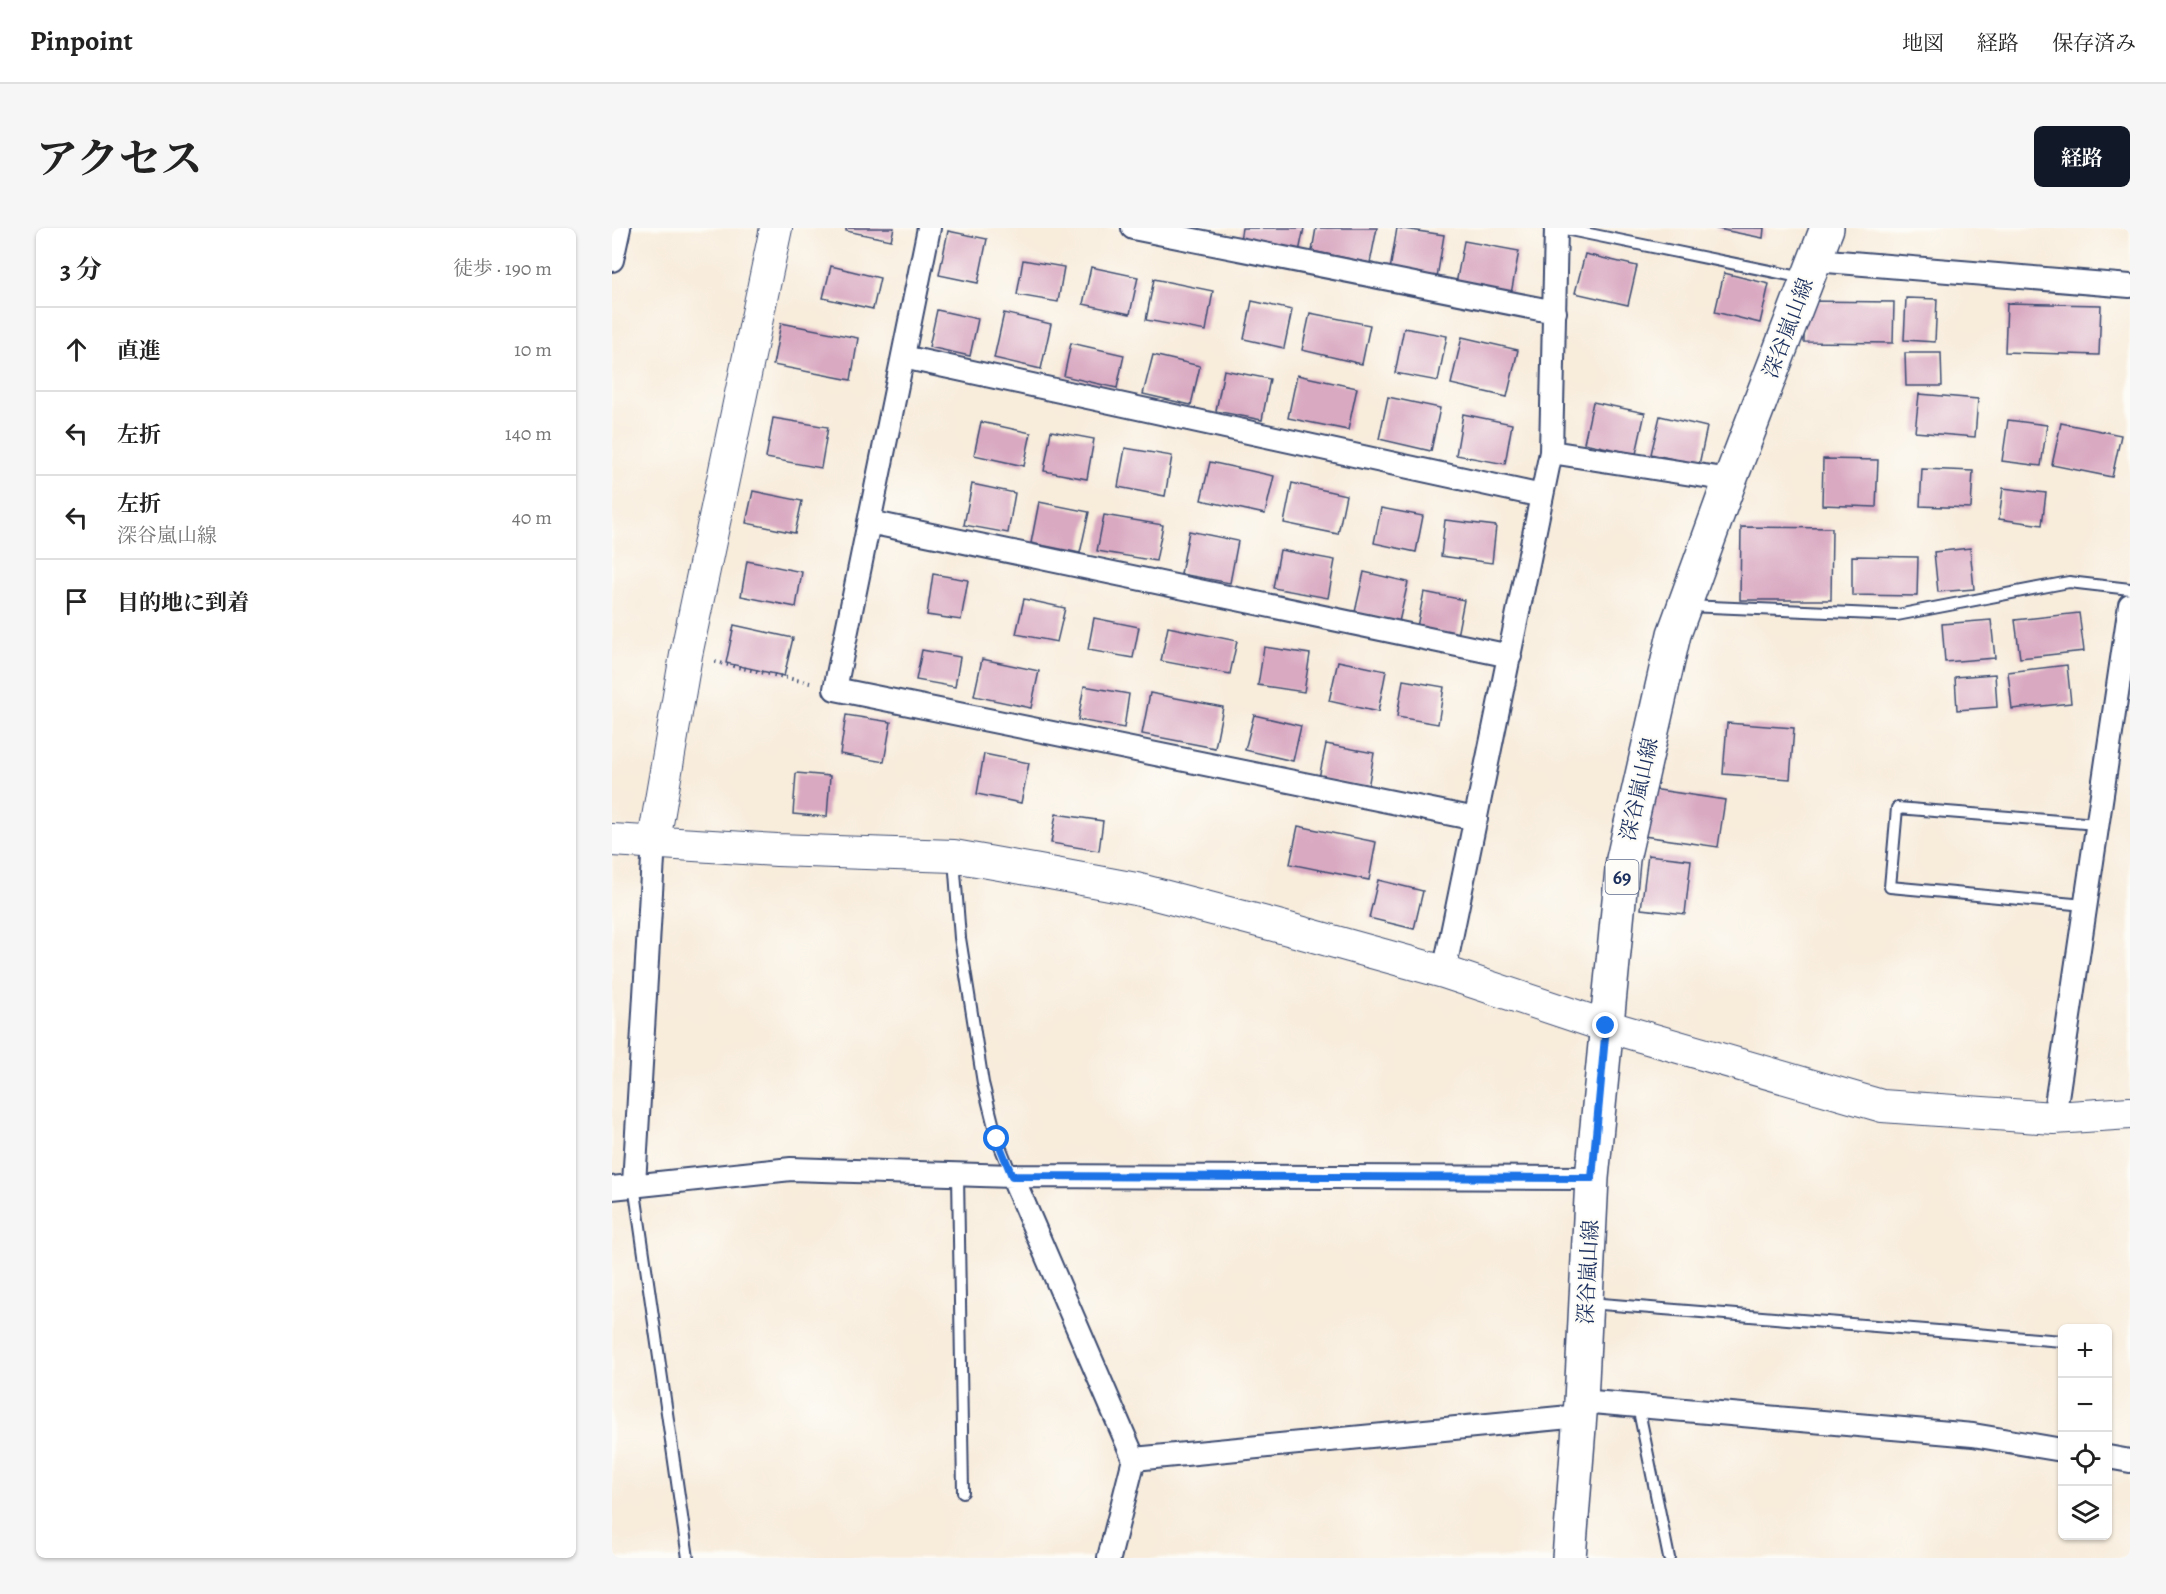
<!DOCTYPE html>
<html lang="ja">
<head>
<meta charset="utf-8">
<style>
  :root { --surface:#fff; --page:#f6f6f6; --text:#222; --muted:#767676; --line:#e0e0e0; --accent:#111827 }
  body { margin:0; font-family:Alegreya,"Noto Serif JP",serif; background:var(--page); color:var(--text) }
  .controls { position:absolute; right:18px; bottom:18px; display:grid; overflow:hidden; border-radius:9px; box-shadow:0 2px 4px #0004 }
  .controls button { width:54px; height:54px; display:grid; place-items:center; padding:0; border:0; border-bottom:2px solid var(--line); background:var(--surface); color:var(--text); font:30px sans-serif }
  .stop { position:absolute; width:18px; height:18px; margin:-14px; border:4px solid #1a73e8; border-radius:50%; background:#fff }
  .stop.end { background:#1a73e8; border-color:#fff; box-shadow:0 2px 6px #0008 }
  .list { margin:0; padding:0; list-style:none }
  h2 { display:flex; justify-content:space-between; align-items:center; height:78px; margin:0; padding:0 24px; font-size:26px }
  h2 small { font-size:20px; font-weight:400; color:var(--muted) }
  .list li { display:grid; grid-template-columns:39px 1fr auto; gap:18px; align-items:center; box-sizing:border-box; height:84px; padding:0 24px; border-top:2px solid var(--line) }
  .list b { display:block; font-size:22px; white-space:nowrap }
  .list p { margin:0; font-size:20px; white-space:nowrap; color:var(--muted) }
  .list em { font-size:20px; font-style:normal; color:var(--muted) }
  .icon { flex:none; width:33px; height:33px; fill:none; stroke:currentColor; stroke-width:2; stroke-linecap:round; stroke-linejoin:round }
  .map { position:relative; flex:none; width:1518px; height:1330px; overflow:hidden; border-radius:9px }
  header { display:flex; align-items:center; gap:36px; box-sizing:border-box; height:84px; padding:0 30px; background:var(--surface); border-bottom:2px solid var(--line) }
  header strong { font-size:28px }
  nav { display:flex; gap:33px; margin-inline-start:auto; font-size:21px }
  .intro { display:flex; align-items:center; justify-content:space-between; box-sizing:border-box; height:144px; padding:0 36px }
  h1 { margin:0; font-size:42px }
  .button { padding:15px 27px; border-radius:9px; background:var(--accent); color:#fff; font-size:21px; font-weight:700 }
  main { display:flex; gap:36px; padding:0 36px }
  aside { flex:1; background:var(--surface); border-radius:9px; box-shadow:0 2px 4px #0004 }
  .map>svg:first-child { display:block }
  .building { fill:#d9a9c1 }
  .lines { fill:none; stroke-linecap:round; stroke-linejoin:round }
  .lane-casing { stroke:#3c4b71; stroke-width:14 }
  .street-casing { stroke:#3c4b71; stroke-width:26 }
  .secondary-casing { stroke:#3c4b71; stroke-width:34 }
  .primary-casing { stroke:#3c4b71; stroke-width:36 }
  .path { stroke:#3c4b71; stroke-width:4; stroke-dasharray:1.5 4.5; stroke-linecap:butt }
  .lane { stroke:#fff; stroke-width:10 }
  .street { stroke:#fff; stroke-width:22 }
  .secondary { stroke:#fff; stroke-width:32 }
  .primary { stroke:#fff; stroke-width:33 }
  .route { stroke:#1a73e8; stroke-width:8 }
  .labels { text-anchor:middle; stroke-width:4.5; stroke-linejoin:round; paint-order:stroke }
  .shield { fill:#fdfcf7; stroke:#5f6c8c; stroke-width:1.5 }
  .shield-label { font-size:20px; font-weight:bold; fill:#1b2f5e }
  .street-label { font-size:21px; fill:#1b2f5e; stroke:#fdfcf7 }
</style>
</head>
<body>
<header>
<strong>Pinpoint</strong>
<nav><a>地図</a><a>経路</a><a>保存済み</a></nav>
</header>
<div class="intro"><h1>アクセス</h1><a class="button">経路</a></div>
<main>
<aside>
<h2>3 分<small>徒歩 · 190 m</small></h2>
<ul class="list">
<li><svg class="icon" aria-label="ahead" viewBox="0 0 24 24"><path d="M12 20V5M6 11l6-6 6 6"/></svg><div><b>直進</b></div><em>10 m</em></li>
<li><svg class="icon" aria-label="left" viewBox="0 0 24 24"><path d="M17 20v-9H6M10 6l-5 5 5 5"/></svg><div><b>左折</b></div><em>140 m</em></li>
<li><svg class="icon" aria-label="left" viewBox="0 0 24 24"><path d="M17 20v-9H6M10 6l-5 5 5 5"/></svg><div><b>左折</b><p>深谷嵐山線</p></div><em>40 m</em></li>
<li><svg class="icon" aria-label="arrive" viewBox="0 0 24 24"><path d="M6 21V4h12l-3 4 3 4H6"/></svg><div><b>目的地に到着</b></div></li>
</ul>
</aside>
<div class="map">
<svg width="1518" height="1330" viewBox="0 0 1518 1330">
  <rect width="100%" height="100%" fill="#fdfcf7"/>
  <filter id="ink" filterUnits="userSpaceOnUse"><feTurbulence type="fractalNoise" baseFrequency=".0167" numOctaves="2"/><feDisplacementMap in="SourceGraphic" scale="12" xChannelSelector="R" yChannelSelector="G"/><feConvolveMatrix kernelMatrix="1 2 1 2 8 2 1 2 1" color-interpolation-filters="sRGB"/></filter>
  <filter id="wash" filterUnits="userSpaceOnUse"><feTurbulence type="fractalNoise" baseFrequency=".008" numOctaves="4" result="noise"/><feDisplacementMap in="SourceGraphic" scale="24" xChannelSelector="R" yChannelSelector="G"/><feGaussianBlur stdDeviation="1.35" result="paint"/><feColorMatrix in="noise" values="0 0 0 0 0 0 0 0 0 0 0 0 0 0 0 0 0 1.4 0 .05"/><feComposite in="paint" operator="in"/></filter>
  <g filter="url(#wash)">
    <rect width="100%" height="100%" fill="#f8ecdb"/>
    <g id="blocks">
      <!-- building -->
      <path class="building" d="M234,0H282L279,12L234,3Z
        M630,0H692L687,24L628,12Z
        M704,0H765L758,35L700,23Z
        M785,0L832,7L825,50L778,42Z
        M1101,0H1152L1151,10Z
        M336,3L375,11L366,55L327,47Z
        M852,13L907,23L899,66L844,56Z
        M973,26L1025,38L1016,77L963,65Z
        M411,32L452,39L446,74L405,67Z
        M219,38L268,50L261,81L211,70Z
        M479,39L526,49L518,86L471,76Z
        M1112,45L1157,56L1148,95L1103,84Z
        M542,51L601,63L594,103L534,92Z
        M1294,70L1325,71L1323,114L1292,112Z
        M640,73L680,82L672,120L632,111Z
        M1192,73L1282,74L1281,115L1192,114Z
        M1395,75L1489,77L1487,127L1393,124Z
        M325,82L366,91L358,128L317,119Z
        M392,85L439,96L429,141L382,130Z
        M698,85L758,97L750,136L690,122Z
        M169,95L246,110L239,152L161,137Z
        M792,100L835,108L826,153L783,145Z
        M850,109L906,122L895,169L839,156Z
        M459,115L512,127L505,160L452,148Z
        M1293,125H1329L1330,158H1294Z
        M541,127L588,138L579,177L531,166Z
        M612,142L658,151L650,192L604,183Z
        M685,147L745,160L736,202L676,190Z
        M1307,166L1366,171L1363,209L1303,204Z
        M776,169L828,180L819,223L767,211Z
        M981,174L1033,185L1024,226L972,215Z
        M851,186L900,196L893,236L844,227Z
        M1048,188L1095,199L1087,237L1039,226Z
        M161,190L216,199L209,240L154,230Z
        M1396,192L1435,197L1429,238L1390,233Z
        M369,194L419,205L412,238L362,227Z
        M1449,195L1509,207L1500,249L1440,237Z
        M439,203L482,211L475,251L432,243Z
        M513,220L560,228L553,268L506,259Z
        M1211,231L1266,232L1264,279L1210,277Z
        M598,234L662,248L653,286L589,272Z
        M1310,241L1361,243L1359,280L1308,278Z
        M680,255L734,267L726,306L672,295Z
        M360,256L403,265L396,305L352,297Z
        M1391,260L1434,265L1430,297L1387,291Z
        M141,263L190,273L183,305L134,295Z
        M427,274L477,284L468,325L419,315Z
        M769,280L811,288L804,324L762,315Z
        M492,287L551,297L544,333L485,323Z
        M833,292L884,298L880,335L829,328Z
        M1129,299L1220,300L1219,372H1128Z
        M577,303L626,313L618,355L569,346Z
        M1358,320L1362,361L1326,364L1322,324Z
        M668,322L723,332L716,370L661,360Z
        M1240,328L1306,329L1305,368L1240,367Z
        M135,333L190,344L184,379L129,368Z
        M752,344L796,354L787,394L743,384Z
        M321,346L356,352L349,392L315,387Z
        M812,364L852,372L845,408L805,399Z
        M412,371L453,380L445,414L404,406Z
        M1467,385L1472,423L1408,430L1403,392Z
        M482,390L527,399L521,430L476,422Z
        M1379,392L1383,430L1333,434L1330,396Z
        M122,397L181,410L172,448L114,435Z
        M556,399L625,413L618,446L549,433Z
        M652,419L698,426L692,464L646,457Z
        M310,422L348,429L343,459L304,452Z
        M370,431L427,443L419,480L362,468Z
        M726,433L774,443L766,484L717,473Z
        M1455,437L1459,475L1400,481L1396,444Z
        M1383,446L1385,479L1345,482L1343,449Z
        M791,452L832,459L826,496L785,489Z
        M472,458L517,466L512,500L466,492Z
        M538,465L611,479L603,520L530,506Z
        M234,487L279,494L272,534L228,526Z
        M642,487L689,498L681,533L633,522Z
        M1115,495L1182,500L1178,551L1111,546Z
        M714,516L762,525L756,560L707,550Z
        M372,526L417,535L409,575L365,566Z
        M184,545L218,548L215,589L181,586Z
        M1040,561L1113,572L1106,619L1032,608Z
        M444,586L491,593L487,623L439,615Z
        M686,598L764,614L757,652L678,636Z
        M1036,627L1079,632L1073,686L1029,681Z
        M766,652L811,663L802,701L757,690Z"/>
    </g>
  </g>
  <g filter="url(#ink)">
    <use href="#blocks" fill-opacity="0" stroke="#3c4b71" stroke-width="1.5"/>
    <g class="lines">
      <!-- lane casing -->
      <g class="lane-casing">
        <path id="lane" d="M948,0L1192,50
          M1075,378L1285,387L1457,354L1518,361
          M342,631L348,710L371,855L385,911L400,948
          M1473,677L1278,659L1285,580L1485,596
          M346,947L351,1264
          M22,957L76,1330
          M977,1075L1450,1113
          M1026,1178L1057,1330"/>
      </g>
      <!-- street casing -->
      <g class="street-casing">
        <path id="street" d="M317,0L223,461L864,591
          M521,0L943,84
          M0,32L7,0
          M1203,32L1518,58
          M291,129L930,268
          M939,224L1118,252
          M257,294L898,428
          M832,744L939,224L944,0
          M1442,890L1518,377
          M400,948L522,1231L497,1330
          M22,956L42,613
          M0,960L179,941L400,948L980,950
          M969,1173L1361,1207L1450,1222
          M1496,1229L1518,1233
          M522,1231L968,1188"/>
      </g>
      <!-- secondary casing -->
      <g class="secondary-casing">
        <path id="secondary" d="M0,612L165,622L342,628L427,643L524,661L662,697L832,744L994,798L1270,878L1442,890L1518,885
          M42,613L74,427L164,0"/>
      </g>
      <!-- primary casing -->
      <g class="primary-casing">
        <path id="primary" d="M957,1330L969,1173L980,950L1011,631L1062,406L1118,252L1215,0"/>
      </g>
      <!-- path -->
      <path class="path" d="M103,434L198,455"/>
      <!-- lane -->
      <use href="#lane" class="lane"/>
      <!-- street -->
      <use href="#street" class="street"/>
      <!-- secondary -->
      <use href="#secondary" class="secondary"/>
      <!-- primary -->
      <use href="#primary" class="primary"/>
    </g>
  </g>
  <g class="lines" filter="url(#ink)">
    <!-- route -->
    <path class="route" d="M385,911L400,948L980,950L994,798"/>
  </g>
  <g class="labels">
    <!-- shield labels -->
    <rect class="shield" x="993.5" y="632" width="33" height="34" rx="4.5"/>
    <g class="shield-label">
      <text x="1010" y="656">69</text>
    </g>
    <!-- street labels -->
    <g class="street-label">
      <text transform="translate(1176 100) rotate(-69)" y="7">深谷嵐山線</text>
      <text transform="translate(1027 561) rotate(-77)" y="7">深谷嵐山線</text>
      <text transform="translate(976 1044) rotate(-87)" y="7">深谷嵐山線</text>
    </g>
  </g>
</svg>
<div class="controls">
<button>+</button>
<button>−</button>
<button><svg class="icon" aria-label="locate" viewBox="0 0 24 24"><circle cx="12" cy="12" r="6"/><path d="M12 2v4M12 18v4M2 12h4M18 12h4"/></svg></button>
<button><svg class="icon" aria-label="layers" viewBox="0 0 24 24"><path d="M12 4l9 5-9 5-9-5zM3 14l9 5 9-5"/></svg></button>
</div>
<div class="stop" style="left:385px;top:911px"></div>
<div class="stop end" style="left:994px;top:798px"></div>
</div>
</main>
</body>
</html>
